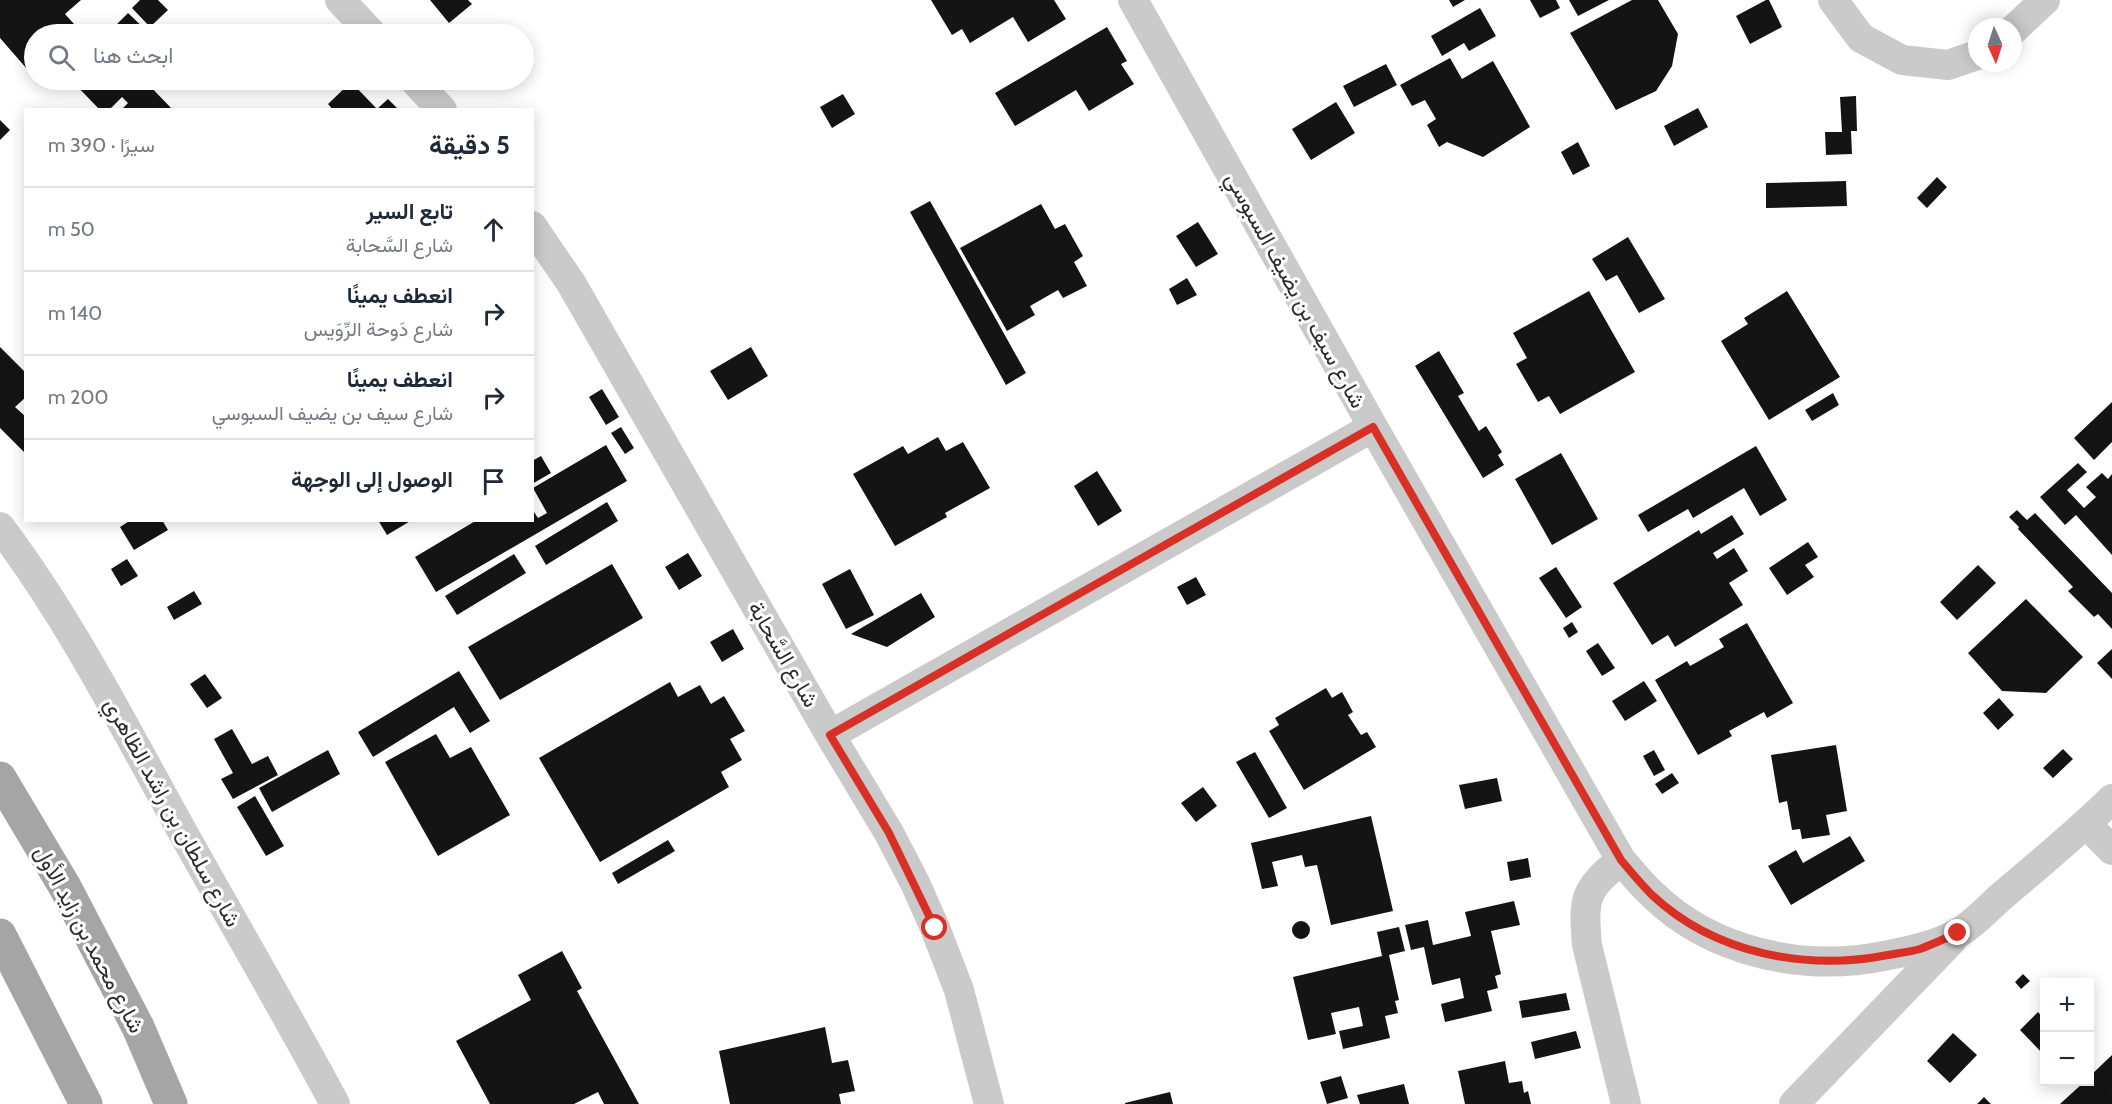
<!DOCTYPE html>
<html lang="ar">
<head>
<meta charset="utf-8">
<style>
  :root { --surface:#fff; --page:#f2f2f3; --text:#1f2937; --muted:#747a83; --line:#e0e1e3 }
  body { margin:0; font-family:Cabin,Vazirmatn,sans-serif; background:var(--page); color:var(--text); direction:rtl }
  .controls { position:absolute; right:18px; bottom:18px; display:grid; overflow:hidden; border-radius:0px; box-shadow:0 3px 15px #0003 }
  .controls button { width:54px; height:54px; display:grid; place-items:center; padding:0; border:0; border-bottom:2px solid var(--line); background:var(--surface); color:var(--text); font:30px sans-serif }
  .compass { position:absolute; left:1968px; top:18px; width:54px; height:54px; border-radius:50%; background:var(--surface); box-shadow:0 3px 15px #0003; rotate:177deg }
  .stop { position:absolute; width:18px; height:18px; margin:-14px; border:4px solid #d93025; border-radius:50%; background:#fff }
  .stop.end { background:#d93025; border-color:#fff; box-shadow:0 2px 6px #0008 }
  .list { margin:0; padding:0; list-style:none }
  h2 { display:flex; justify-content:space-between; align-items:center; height:78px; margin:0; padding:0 24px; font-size:26px }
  h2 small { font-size:20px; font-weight:400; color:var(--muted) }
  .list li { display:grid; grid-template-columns:39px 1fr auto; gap:18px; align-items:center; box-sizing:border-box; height:84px; padding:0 24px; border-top:2px solid var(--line) }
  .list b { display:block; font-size:22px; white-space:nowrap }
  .list p { margin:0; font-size:20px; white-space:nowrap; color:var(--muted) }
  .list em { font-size:20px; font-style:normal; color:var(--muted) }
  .icon { flex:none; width:33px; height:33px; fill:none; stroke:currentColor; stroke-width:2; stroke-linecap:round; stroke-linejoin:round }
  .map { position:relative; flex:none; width:2112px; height:1104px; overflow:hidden; direction:ltr }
  .search { position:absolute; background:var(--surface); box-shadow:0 3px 15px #0003; left:24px; top:24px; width:510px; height:66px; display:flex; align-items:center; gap:15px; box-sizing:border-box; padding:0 21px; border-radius:33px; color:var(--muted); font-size:22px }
  .panel { position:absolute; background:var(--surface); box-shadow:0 3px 15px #0003; left:24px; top:108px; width:510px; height:414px; border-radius:0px; direction:rtl }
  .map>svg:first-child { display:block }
  .building { fill:#141414 }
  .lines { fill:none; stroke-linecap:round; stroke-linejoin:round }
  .minor { stroke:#cacaca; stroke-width:30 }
  .primary { stroke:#a5a5a5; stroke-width:33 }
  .route { stroke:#d93025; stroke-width:8 }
  .labels { text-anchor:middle; stroke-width:6; stroke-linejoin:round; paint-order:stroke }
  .street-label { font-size:22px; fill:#2d2d2d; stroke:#fff }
</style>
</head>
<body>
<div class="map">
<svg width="2112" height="1104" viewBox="0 0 2112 1104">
  <rect width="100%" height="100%" fill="#fff"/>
  <!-- building -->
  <path class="building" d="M0,0H81L65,14L83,34H34V77L0,38Z
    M140,0H158L168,10L150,27L132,8Z
    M430,0H468L472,4L449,23Z
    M931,0H1054L1066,19L1028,42L1013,17L970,43L962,29L952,35Z
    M1449,0H1465L1453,7Z
    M1530,0H1556L1560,8L1540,18Z
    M1569,0H1609L1578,16Z
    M1632,0H1658L1678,34L1672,66L1656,91L1616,110L1570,33Z
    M1766,0H1769L1782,27L1750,44L1736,16Z
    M1480,8L1496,36L1469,51L1464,43L1442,56L1431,36Z
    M128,13L147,31L144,34H127L117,24Z
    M1107,27L1127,61L1121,64L1134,84L1089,111L1076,90L1015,126L995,93Z
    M1450,58L1462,79L1493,61L1530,127L1483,157L1447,142L1439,147L1427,125L1436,119L1425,100L1412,106L1400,85Z
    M1386,64L1397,85L1354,107L1343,86Z
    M71,80H144L173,110H121L128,103L122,97L109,110H100Z
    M351,82L377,109L388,99L399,110H333L328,104Z
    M843,94L855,114L832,128L820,107Z
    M1856,96L1857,131H1851L1852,154L1826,155L1825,132H1842L1840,97Z
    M1336,102L1355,133L1311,160L1292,129Z
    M1698,108L1708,127L1674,146L1664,126Z
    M0,120L10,130L0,140Z
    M1578,142L1590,166L1573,175L1561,152Z
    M1937,177L1947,187L1927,208L1917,198Z
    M1846,181L1847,206L1766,208V183Z
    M930,201L1026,373L1006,385L910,212Z
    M1041,204L1055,229L1065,224L1083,256L1074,262L1087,286L1063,298L1058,290L1030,306L1035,315L1007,331L960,248Z
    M1198,222L1218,254L1196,267L1176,236Z
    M1628,237L1665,299L1639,313L1617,275L1606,281L1592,259Z
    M1187,278L1197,295L1177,305L1169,289Z
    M1589,291L1635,372L1560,414L1549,396L1538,402L1516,364L1527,358L1513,333Z
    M1787,291L1840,377L1769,420L1721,341L1748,324L1744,318Z
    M0,347L26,373V397L15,407L26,417V454L0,428Z
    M751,347L768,376L728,400L710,371Z
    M1439,351L1464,393L1458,396L1479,431L1486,426L1502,452L1498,455L1504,465L1483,478L1415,366Z
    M602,389L619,417L606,425L589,397Z
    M1833,393L1839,405L1812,421L1805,410Z
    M2112,402V442L2094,460L2074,438Z
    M621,427L634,448L625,454L611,433Z
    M938,437L946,451L963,442L990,488L945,513L947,517L895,546L853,474L903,446L908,454Z
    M606,445L627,481L436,592L415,557L477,520H532V509L538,518L547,513L533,488Z
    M1756,446L1787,500L1760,516L1744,488L1693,518L1688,509L1648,532L1638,515Z
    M1561,453L1598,519L1552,545L1515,479Z
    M541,456L551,473L532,484V461Z
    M2078,463L2087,472L2067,490L2084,508L2096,497L2086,487L2102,473L2108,479L2112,474V555L2076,515L2065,525L2040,497Z
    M1097,471L1122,511L1098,526L1074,486Z
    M607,502L618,521L546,565L535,546Z
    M2017,510L2027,520L2035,513L2112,593V629L2098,614L2094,617L2068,591L2073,587L2018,529L2019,527L2009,517Z
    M1732,515L1744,534L1713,553L1717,559L1734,548L1748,571L1729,583L1743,605L1675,647L1668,635L1652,645L1613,583L1699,530L1701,534Z
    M131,520H162L168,530L134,550L120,527Z
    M378,520H412L387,535Z
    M1808,542L1818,557L1805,565L1814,577L1787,595L1769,568Z
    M688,553L702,576L679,590L665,567Z
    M514,554L526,573L457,615L445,596Z
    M127,559L138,576L121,586L111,569Z
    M612,564L643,618L500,700L468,647Z
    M1978,565L1996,583L1957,620L1940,602Z
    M1556,567L1582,607L1566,618L1539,578Z
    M850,569L874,615L846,629L822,584Z
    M1196,577L1206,595L1187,605L1177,587Z
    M194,591L202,604L174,620L167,607Z
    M921,593L935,617L887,647L851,634Z
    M2026,599L2083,657L2046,693L2002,691L1968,653Z
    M1572,622L1578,632L1569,638L1563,628Z
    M1747,623L1793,703L1767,718L1764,712L1729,731L1732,736L1698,755L1655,680L1687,661L1690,666L1724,647L1719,639Z
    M733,629L744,649L722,662L710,642Z
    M1598,643L1615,668L1602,676L1586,651Z
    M2112,649V679L2097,663Z
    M459,671L490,721L470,733L454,707L373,757L358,732Z
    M205,674L222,698L207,708L190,684Z
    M1644,681L1657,701L1625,721L1612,701Z
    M670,682L678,697L700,685L711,704L724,696L745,731L730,739L742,760L721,772L729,787L600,862L539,758Z
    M1326,688L1332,698L1342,692L1353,712L1348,715L1361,735L1367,732L1376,747L1304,790L1269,731L1279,725L1275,718Z
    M1999,698L2014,715L1998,730L1983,713Z
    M232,729L252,764L268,756L278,775L233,799L221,779L233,773L214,739Z
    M436,734L450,758L471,747L510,815L438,856L385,762Z
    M1836,745L1847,811L1826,815L1830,835L1802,839L1800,829L1792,830L1787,801L1779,803L1771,755Z
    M2063,749L2073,759L2053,778L2043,768Z
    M328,750L340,774L272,812L259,788Z
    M1654,750L1665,770L1654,776L1643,756Z
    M1255,752L1287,808L1269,818L1236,762Z
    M1672,773L1679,783L1662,794L1655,784Z
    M1497,778L1502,801L1465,809L1459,785Z
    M1203,787L1217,806L1196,822L1181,803Z
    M255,796L284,846L266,856L237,807Z
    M1371,816L1393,911L1331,925L1317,865L1305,867L1302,855L1272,862L1278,886L1262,889L1251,843Z
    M1850,836L1865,861L1791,905L1768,866L1796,850L1803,863Z
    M668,840L675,851L618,884L612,873Z
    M1528,858L1531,877L1510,881L1507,862Z
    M1514,901L1520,925L1491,931L1501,974L1495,976L1498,988L1487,991L1492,1011L1445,1022L1441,1004L1464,998L1460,978L1432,985L1424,947L1411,950L1405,925L1428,920L1433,945L1471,936L1465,912Z
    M1292 930a9 9 0 1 1 18 0a9 9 0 1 1-18 0Z
    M1399,927L1405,951L1389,955L1399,1000L1395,1001L1398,1013L1385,1016L1390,1038L1343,1049L1339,1031L1363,1026L1359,1007L1331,1013L1336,1034L1308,1040L1293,977L1382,956L1377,932Z
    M562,951L582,988L577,991L639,1104H604L598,1092L574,1104H490L456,1041L531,1000L518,975Z
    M2023,974L2030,981L2021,989L2015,982Z
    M1566,993L1570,1010L1522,1018L1519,1001Z
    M2038,1012L2044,1019V1055L2020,1030Z
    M825,1027L832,1063L848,1060L855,1091L839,1094L841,1104H730L719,1051Z
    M1576,1031L1581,1048L1535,1059L1531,1042Z
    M1953,1033L1977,1055L1950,1083L1927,1061Z
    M2112,1055V1104H2060L2084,1082H2090V1076Z
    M1505,1061L1509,1083L1522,1081L1524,1093L1528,1091L1531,1104H1465L1458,1071Z
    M1341,1076L1348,1098L1327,1104L1320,1082Z
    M1404,1084L1409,1104H1360L1357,1095Z
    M1170,1092L1173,1104H1125V1103Z
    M1984,1097L1991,1104H1977Z"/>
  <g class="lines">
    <!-- minor -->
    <path class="minor" d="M340,0L372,34
      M1133,0L1373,427L1621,860C1631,871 1641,884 1652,894C1712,953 1804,972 1884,956C1909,951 1935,946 1958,933C1974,924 1989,907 2003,895C2040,864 2077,833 2112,799
      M1833,0L1861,38L1902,60L1948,65L1977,55
      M2013,30L2045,0
      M414,80L442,110
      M532,226L571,283L830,735L889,833L915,883L935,928L959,990L989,1104
      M0,527C67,616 117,713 171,811C225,909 282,1005 335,1104
      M830,735L1373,427
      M2086,824L2112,850
      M1621,860C1584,890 1583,898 1587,945L1626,1104
      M1794,1104L1952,940"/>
    <!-- primary -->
    <path class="primary" d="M0,778L65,887L138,1027L171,1104
      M0,935L86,1104"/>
  </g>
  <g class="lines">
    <!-- route -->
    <path class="route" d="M935,928L889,833L830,735L1373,427L1621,860C1631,872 1641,884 1652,895C1715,954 1806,971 1888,955C1899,953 1910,952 1920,949C1933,944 1946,938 1958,933"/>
  </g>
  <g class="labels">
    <!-- street labels -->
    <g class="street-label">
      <text transform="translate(1296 290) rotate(61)" y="8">شارع سيف بن يضيف السبوسي</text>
      <text transform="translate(784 654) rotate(60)" y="8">شارع السَّحابة</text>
      <text transform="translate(173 812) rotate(61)" y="8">شارع سلطان بن راشد الظاهري</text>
      <text transform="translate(90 939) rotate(62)" y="8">شارع محمد بن زايد الأول</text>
    </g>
  </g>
</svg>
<div class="controls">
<button>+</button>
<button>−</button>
</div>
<svg class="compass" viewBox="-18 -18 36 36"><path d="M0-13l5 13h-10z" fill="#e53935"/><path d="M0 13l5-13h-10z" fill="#747a83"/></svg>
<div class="stop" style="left:935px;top:928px"></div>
<div class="stop end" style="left:1958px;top:933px"></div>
<div class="search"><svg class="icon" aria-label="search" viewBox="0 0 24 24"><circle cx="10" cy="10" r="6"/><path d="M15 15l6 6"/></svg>ابحث هنا</div>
<section class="panel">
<h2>5 دقيقة<small>سيرًا · 390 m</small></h2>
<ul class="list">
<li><svg class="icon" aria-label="ahead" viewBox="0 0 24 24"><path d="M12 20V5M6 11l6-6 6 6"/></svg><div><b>تابع السير</b><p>شارع السَّحابة</p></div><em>50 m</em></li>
<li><svg class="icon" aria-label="right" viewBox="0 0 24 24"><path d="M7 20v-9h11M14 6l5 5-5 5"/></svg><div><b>انعطف يمينًا</b><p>شارع دَوحة الرِّوَيس</p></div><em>140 m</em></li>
<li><svg class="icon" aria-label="right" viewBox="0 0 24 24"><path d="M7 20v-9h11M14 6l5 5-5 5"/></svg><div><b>انعطف يمينًا</b><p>شارع سيف بن يضيف السبوسي</p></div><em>200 m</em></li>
<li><svg class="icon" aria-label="arrive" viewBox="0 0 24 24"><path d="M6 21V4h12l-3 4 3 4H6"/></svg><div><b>الوصول إلى الوجهة</b></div></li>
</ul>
</section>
</div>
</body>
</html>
